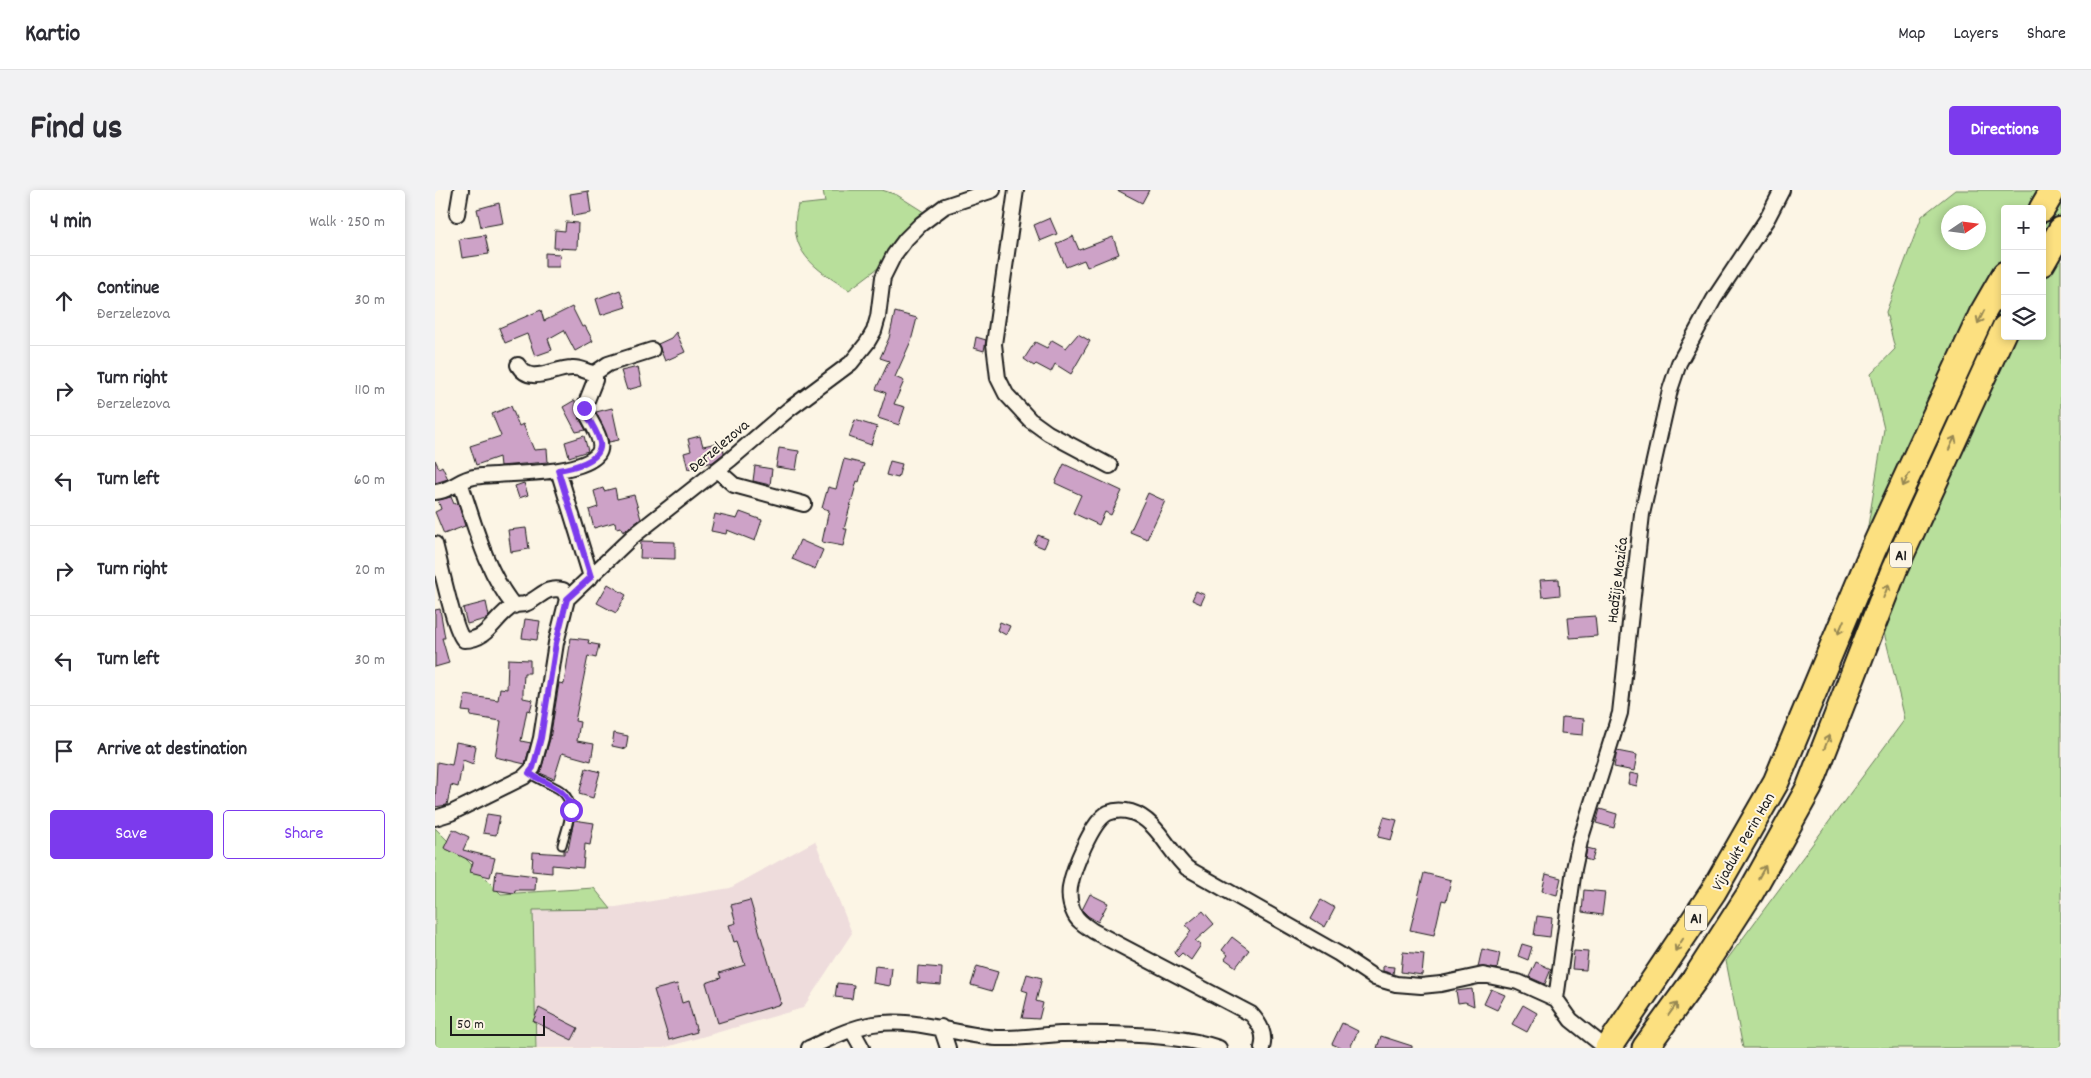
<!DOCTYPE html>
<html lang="en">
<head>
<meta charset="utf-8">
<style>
  :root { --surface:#fff; --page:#f2f2f3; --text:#2b2b33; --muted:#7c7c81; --line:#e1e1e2; --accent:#7c3aed }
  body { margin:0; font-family:Dekko,sans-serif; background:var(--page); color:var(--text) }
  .controls { position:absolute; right:15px; top:15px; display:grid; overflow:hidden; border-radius:5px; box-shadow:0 2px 8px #0003 }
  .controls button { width:45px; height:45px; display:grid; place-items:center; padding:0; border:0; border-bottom:1px solid var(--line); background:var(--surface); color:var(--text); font:25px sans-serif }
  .compass { position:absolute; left:1506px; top:15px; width:45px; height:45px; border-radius:50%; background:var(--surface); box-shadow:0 2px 8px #0003; rotate:77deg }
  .scale { position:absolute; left:15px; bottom:12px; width:95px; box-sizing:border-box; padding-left:5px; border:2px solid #1c1c1c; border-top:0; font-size:14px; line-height:18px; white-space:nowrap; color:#1c1c1c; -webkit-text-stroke:4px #fcf5e5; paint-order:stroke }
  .stop { position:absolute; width:15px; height:15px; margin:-11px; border:4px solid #7c3aed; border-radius:50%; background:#fff }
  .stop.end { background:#7c3aed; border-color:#fff; box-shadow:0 1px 5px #0008 }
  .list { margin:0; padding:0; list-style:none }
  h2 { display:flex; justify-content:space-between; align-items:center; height:65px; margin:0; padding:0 20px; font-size:21px }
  h2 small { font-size:16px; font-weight:400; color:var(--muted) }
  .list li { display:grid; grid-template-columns:32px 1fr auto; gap:15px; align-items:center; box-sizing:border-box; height:90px; padding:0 20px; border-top:1px solid var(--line) }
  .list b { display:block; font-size:19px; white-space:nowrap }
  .list p { margin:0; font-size:16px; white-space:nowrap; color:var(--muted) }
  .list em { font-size:16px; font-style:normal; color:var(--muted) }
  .actions { display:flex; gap:10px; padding:15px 20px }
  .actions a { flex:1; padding:11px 0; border:1px solid var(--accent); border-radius:5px; text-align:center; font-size:18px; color:var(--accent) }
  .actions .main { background:var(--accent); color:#fff }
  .icon { flex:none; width:28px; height:28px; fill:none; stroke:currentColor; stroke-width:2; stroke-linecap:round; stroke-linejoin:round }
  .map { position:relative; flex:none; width:1626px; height:858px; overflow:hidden; border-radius:5px }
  header { display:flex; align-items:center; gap:30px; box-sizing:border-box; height:70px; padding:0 25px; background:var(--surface); border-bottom:1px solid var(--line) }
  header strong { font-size:24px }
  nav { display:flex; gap:28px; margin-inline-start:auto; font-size:18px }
  .intro { display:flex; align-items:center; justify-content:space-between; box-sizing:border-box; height:120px; padding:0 30px }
  h1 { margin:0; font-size:35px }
  .button { padding:12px 22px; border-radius:5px; background:var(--accent); color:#fff; font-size:18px; font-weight:700 }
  main { display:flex; gap:30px; padding:0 30px }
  aside { flex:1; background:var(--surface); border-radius:5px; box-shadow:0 2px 8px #0003 }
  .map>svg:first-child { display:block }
  .built { fill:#eedcdc }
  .green { fill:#b8df9b; stroke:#6a7e5c; fill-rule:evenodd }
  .building { fill:#cda2c7; stroke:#1c1c1c }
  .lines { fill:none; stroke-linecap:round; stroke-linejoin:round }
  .service-casing { stroke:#1c1c1c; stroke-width:11 }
  .minor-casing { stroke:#1c1c1c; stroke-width:18 }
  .motorway-casing { stroke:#1c1c1c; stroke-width:29 }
  .service { stroke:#fcf5e5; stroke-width:7 }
  .minor { stroke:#fcf5e5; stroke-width:14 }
  .motorway { stroke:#fce080; stroke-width:25 }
  .oneway { stroke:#978853 }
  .route { stroke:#7c3aed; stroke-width:6 }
  .labels { text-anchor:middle; stroke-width:4; stroke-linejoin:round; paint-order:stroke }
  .shield { fill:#fcf5e5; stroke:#5f5d58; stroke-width:1 }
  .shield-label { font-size:15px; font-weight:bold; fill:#1c1c1c }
  .street-label { font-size:16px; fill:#1c1c1c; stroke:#fcf5e5 }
</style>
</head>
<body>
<header>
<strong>Kartio</strong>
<nav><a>Map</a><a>Layers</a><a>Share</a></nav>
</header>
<div class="intro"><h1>Find us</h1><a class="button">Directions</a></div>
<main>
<aside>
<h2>4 min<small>Walk · 250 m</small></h2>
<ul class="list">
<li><svg class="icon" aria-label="ahead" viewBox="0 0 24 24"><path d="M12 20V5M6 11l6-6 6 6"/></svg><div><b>Continue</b><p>Đerzelezova</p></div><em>30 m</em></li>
<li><svg class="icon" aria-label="right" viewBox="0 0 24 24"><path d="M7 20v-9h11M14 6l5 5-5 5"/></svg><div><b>Turn right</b><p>Đerzelezova</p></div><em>110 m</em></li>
<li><svg class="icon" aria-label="left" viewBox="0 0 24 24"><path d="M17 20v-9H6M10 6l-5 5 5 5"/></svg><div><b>Turn left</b></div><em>60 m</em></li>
<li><svg class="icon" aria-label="right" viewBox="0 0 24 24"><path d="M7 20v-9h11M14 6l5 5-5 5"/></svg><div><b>Turn right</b></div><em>20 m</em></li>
<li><svg class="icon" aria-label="left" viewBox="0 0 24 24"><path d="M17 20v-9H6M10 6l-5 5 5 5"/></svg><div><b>Turn left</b></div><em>30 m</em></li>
<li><svg class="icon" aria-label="arrive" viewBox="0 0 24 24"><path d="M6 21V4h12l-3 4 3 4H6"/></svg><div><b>Arrive at destination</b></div></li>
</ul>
<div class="actions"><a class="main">Save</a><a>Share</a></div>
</aside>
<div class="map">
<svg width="1626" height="858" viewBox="0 0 1626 858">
  <rect width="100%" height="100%" fill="#fcf5e5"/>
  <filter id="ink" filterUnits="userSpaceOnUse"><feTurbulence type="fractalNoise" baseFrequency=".02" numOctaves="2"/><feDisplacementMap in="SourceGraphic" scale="10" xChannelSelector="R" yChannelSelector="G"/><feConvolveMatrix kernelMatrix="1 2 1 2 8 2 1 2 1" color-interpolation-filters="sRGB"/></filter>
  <g filter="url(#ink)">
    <!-- built -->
    <path class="built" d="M380,651L417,743L368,818L228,858H102L98,720L181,717L295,698Z"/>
    <!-- green -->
    <path class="green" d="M388,0H447L462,5L492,24L447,75L414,100C379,78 351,61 363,15L390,12Z
      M1520,0H1626V858H1308L1291,771L1470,529L1429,360L1449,239L1436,184L1460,159L1451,122L1487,26ZM1570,19H1607V146H1570ZM1514,22H1544V52H1514Z
      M0,638L66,704L159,698L176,719L98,720L101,858H0Z"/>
    <!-- building -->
    <path class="building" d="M682,0H714L707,13Z
      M153,1L156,23L138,26L135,4Z
      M64,13L68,33L46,37L42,19Z
      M615,28L622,44L605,51L599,35Z
      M131,32L143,33L142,59L119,58L120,40L130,41Z
      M50,45L54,64L27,68L24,49Z
      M638,46L644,60L678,47L684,64L652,77L649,70L631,77L621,54Z
      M110,63L125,64L124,77H110Z
      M185,100L191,117L166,125L161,109Z
      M137,117L147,137L150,136L158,151L140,161L129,140L113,149L117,160L100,166L92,144L70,153L64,138L106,120L109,131Z
      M460,122L482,128L476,151L460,187L469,191L459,214L470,217L464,235L443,228L451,203L441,199L454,171L445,168L454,148Z
      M241,142L250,162L230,171L223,154L236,148Z
      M643,144L655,151L636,184L620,174L616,182L601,174L599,176L589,169L600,152L612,158L617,150L631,158Z
      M541,147L551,150L549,161L539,158Z
      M203,177L207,196L192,200L186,181Z
      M140,210L141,222L151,240L141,242L128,217Z
      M76,216L84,236L88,234L99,260L112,259L113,272L65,276L64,267L41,275L35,256L66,246L57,224Z
      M177,218L184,250L174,252L161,222Z
      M420,230L442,237L436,255L414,247Z
      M149,246L153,261L134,267L130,252Z
      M265,246L268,256L287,252L289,263L278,272L253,279L249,263L256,261L253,249Z
      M344,258L364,261L361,280L341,277Z
      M409,269L429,274L424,292L422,291L409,339H412L408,356L387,352L394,320L387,318L393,297L401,299Z
      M0,270L4,278L7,276L13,289L0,293Z
      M455,271L467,274L463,288L451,285Z
      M629,274L687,301L676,325L670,322L664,335L638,323L646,305L620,293Z
      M320,276L337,279L335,295L318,291Z
      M89,293L93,305L84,308L80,296Z
      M168,298L169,301L180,298L182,309L199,305L206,329L188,342L186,337L181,338L180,332L159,338L154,320L163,317L159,301Z
      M713,303L730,311L712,349L695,342Z
      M16,307L19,314L23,313L30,336L9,344L0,322L6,319L3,310Z
      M305,322L327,330L320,351L292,340L291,344L276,341L280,324L302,329Z
      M91,338L94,359L76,362L73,340Z
      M603,345L613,349L609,358L599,354Z
      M365,350L388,360L380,379L357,369Z
      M206,351L240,352V369L205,368Z
      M1124,389L1125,405L1107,407L1105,390Z
      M173,394L191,405L181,423L162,413Z
      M761,401L770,405L766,414L757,410Z
      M51,412L54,426L51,429L32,434L28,418Z
      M5,419L10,448H7L14,473L0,477V420Z
      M1160,426L1162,446L1135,448L1133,428Z
      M90,429L105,431L102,450L87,448Z
      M565,432L575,436L571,445L562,440Z
      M136,448L154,450L153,453L164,455L161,468L153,466L140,531L145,532L142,551L159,554L156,571L127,563L119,589L105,583L115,549L124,493L129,494Z
      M73,469L95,470V483H89L88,502V508L98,510L95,521L92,520L86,551L96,553L90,574L60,567L66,531L35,526L36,522L27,521L30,505L63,510L65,498L72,499Z
      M1127,527L1149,529L1148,545L1126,543Z
      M179,543L193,546L191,559L177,556Z
      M21,552L41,556L38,574L28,570L23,597L16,595L12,615L0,617L2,572L17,575Z
      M1182,561L1202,565L1199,581L1179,577Z
      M151,578L165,582L158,608L144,604Z
      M1195,583L1204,585L1202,596L1193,594Z
      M1165,619L1182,624L1179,638L1161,633Z
      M52,624L65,626L61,645L48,643Z
      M949,627L962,630L956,650L943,647Z
      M139,630L159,633L155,655L150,654L148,678L117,675V683L97,681L98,662L129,664V660H133Z
      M18,639L34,647L28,660L60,668L55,687L35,682L38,672L9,658Z
      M1152,658L1160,660L1157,671L1150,669Z
      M61,681L101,686L100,700H80L79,703L59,700Z
      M989,683L1016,690L1011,711L1007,710L999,745L975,740Z
      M1111,684L1126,688L1122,705L1107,701Z
      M1149,700L1170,702L1167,725L1147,722Z
      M655,704L673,713L663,732L653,726L647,720Z
      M315,710L346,814L283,833L271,793L286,788L284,783L310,775L302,751L299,752L294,735L301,733L296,715Z
      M886,710L900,718L890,737L876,728Z
      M768,721L779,734L760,751L766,755L756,770L747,763L743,767L739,763L756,741L751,735Z
      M1102,726L1117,728L1115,747L1099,745Z
      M797,747L814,760L801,777L790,769L793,765L787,760Z
      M1087,754L1097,757L1093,770L1083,766Z
      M1047,759L1065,763L1062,779L1043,777Z
      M1139,761L1153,762L1151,780L1137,779Z
      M968,762L989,764L987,785L966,782Z
      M1101,772L1116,779L1110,794L1094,787Z
      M440,776L457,778L455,796L438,793Z
      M483,776L507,778L506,795L482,793Z
      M542,776L563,782L557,801L536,795Z
      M948,776L959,777L958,784L948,781Z
      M592,784L607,788L601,811L608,813L604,829L587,828L593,802L587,800Z
      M402,793L419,795L417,809L400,807Z
      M242,794L247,813L253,811L262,842L234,850L219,800Z
      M1037,799L1039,816L1030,812L1023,813L1021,801Z
      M1056,799L1070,805L1062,820L1049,814Z
      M1088,815L1102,823L1092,842L1077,834Z
      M104,818L143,838L137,850L98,831Z
      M907,833L923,841L915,858H906L897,854Z
      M946,846L977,856V858H942Z"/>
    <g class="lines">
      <!-- service casing -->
      <g class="service-casing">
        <path id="service" d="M94,583C104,590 115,594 125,600C144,613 131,638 127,655"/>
      </g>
      <!-- minor casing -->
      <g class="minor-casing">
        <path id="minor" d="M581,0L559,154L563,188L571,204L595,230L613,243L675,276
          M22,24L26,0
          M83,175C95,196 118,178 137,178C146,177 152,183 160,183L173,174L217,160
          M123,280L156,387
          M282,280L299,295L369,314
          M25,292C40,335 50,380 79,416
          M0,302C15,301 25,289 39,287C68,282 144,287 163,264C172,252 153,229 149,218L160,190V183
          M0,354C5,371 19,442 29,450C54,450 59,427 78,416C82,414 86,415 90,414C106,408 109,396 128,400L132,409
          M0,628L16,623L89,587L98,578L106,548L121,453L132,409L197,347L296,269L353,220L416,173L432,153L439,141L443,127L448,87L459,65L471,49L486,34L510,16L558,0
          M1121,809L1139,679L1145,651L1185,523L1207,324L1235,200L1244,173L1279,109L1332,29L1347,0
          M506,837L513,858
          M417,840L427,858
          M374,858C394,849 415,838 438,834C480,827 520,845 562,848C583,849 605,845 626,844C672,843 742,843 784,858
          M827,858C831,844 825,834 816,824L658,741C651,736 642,731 639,723C635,715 634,705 635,697C638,679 657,631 673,623C680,620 689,620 696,622C722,630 733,661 752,678L904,764L940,788L961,794L986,796L1006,794L1048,785L1083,792L1121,809L1136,830L1171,858"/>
      </g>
      <!-- motorway casing -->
      <g class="motorway-casing">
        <path id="motorway" d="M1607,19L1618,0
          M1607,73L1626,40
          M1173,858L1278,702L1341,592L1438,360L1547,124L1570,84
          M1210,858L1260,789L1316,702L1374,598L1459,380L1570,138"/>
      </g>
      <!-- service -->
      <use href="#service" class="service"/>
      <!-- minor -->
      <use href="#minor" class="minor"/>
      <!-- motorway -->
      <use href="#motorway" class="motorway"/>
    </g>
    <!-- one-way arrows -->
    <defs><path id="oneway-shaft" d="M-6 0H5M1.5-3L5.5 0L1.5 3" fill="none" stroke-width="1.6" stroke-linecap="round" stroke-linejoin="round" transform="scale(1.25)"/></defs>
    <g class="oneway">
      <use href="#oneway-shaft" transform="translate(1546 127) rotate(116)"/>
      <use href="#oneway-shaft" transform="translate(1517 253) rotate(-65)"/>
      <use href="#oneway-shaft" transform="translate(1471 290) rotate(115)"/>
      <use href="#oneway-shaft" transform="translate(1451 401) rotate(-69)"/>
      <use href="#oneway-shaft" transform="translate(1406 437) rotate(113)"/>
      <use href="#oneway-shaft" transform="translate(1392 552) rotate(-69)"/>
      <use href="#oneway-shaft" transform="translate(1327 682) rotate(-61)"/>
      <use href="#oneway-shaft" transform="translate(1244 755) rotate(123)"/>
      <use href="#oneway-shaft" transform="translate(1238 819) rotate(-54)"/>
    </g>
  </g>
  <g class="lines" filter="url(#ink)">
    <!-- route -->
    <path class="route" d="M136,620C134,598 110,594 94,583L98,578L106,548L121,453L132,409L156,387L123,280C136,278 168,271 165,253C163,241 153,230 149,218"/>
  </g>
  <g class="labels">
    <!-- shield labels -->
    <g class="shield">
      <rect x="1455" y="352.5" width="22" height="25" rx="4"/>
      <rect x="1250" y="715.5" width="22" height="25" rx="4"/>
    </g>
    <g class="shield-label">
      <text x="1466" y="370">A1</text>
      <text x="1261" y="733">A1</text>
    </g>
    <!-- street labels -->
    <g class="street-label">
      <text transform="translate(283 255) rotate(-40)" y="6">Đerzelezova</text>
      <text transform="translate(1181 390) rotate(-83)" y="6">Hadžije Mazića</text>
      <text transform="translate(1307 651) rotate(-60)" y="6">Vijadukt Perin Han</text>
    </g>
  </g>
</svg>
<div class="controls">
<button>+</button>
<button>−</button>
<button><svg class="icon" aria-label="layers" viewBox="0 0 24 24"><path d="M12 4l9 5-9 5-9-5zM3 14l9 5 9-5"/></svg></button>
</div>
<svg class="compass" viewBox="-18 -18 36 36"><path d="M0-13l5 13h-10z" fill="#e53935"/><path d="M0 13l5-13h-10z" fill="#7c7c81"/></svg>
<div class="scale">50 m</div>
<div class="stop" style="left:136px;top:620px"></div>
<div class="stop end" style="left:149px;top:218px"></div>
</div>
</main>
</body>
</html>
